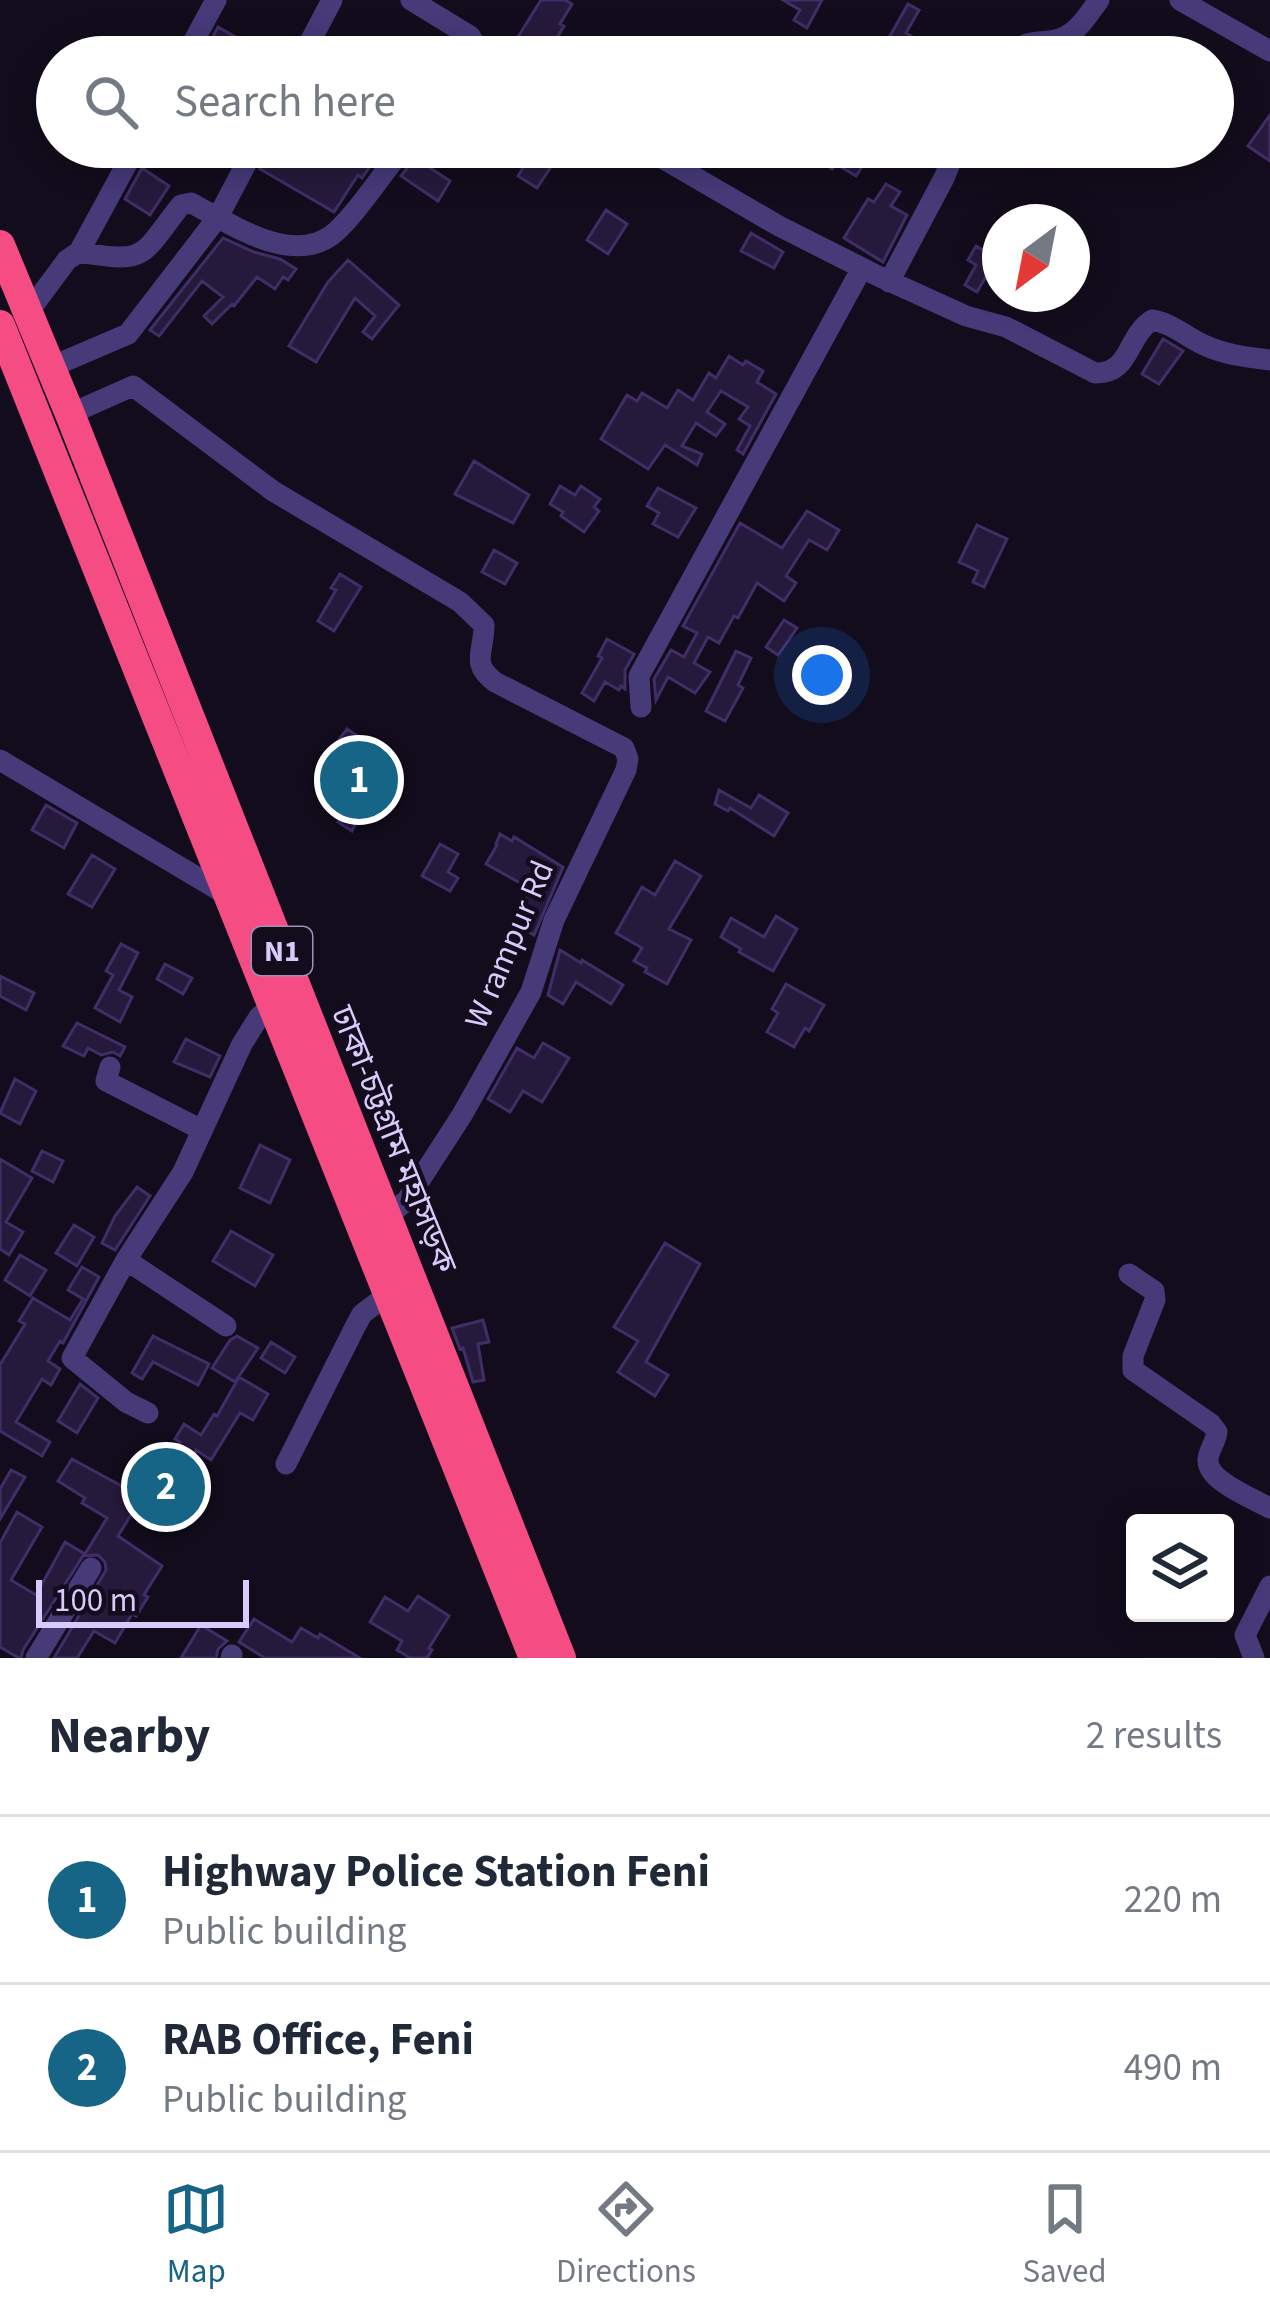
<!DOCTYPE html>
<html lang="en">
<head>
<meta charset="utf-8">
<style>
  :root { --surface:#fff; --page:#f6f6f7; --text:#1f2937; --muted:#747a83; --line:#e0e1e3; --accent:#166586 }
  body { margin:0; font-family:"Source Sans 3","Noto Sans Bengali",sans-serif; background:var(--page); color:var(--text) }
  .controls { position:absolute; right:36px; bottom:36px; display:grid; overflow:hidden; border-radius:12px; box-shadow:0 6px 30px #0003 }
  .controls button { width:108px; height:108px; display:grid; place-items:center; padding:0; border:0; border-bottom:3px solid var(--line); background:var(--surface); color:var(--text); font:60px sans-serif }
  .compass { position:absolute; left:982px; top:204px; width:108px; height:108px; border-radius:50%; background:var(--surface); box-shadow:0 6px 30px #0003; rotate:212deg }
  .scale { position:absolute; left:36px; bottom:30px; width:213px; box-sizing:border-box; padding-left:12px; border:6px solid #d8cbfc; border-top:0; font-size:33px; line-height:42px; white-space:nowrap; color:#d8cbfc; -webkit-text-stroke:9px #120c1c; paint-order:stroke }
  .you { position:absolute; left:822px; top:675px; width:42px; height:42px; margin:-30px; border:9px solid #fff; border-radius:50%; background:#1a73e8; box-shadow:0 0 0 18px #1a73e833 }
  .badge { display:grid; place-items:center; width:78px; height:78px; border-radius:50%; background:var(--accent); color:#fff; font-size:39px; font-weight:700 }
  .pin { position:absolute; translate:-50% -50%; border:6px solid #fff; box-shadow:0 3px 12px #0006 }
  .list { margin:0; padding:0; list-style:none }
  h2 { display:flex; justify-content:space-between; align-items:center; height:156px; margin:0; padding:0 48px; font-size:51px }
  h2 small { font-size:39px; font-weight:400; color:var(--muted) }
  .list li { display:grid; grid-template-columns:78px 1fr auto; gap:36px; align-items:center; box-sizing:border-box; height:168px; padding:0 48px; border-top:3px solid var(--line) }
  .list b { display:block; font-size:45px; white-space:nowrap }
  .list p { margin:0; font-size:39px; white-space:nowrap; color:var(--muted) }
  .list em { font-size:39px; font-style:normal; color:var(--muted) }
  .icon { flex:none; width:66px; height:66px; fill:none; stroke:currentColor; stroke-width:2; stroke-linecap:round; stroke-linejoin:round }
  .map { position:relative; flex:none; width:1270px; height:1658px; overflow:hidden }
  .search { position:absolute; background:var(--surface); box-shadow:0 6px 30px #0003; left:36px; right:36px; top:36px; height:132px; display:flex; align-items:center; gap:30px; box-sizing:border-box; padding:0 42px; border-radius:66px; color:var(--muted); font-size:45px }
  .sheet { height:492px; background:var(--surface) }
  nav { display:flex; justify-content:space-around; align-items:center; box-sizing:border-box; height:168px; border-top:3px solid var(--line); background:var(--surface); font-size:33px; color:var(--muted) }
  nav a { display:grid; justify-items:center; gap:6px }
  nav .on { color:var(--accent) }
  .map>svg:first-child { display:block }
  .building { fill:#261a3c; stroke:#412d67; stroke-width:3 }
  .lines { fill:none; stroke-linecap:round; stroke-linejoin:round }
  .minor { stroke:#463a79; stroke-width:21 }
  .highway { stroke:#f54c83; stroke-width:30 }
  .labels { text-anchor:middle; stroke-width:9; stroke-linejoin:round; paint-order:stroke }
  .shield { fill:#120c1c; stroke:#9d92b9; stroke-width:3 }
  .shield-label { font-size:30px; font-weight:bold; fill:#d8cbfc }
  .street-label { font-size:33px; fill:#d8cbfc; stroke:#120c1c }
</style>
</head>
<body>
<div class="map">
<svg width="1270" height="1658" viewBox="0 0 1270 1658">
  <rect width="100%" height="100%" fill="#120c1c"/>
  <!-- building -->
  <path class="building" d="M541,0H565L572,4L560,24L564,26L545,57H525L511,48Z
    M783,0H822L807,28L794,20L800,10Z
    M908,4L919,10L906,33L911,36L906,45L925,57H878Z
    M218,27L271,57H202Z
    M1270,115V161L1248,146Z
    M270,147H383L362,178L358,175L334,212L260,169Z
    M536,147H551L560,153L537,188L518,176Z
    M828,147H835L864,164L856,176L836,164L832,169L820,161Z
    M415,158L450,181L438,201L401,176Z
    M142,168L169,186L150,215L125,199Z
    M886,184L900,192L891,206L907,215L883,262L844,238L868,199L874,202Z
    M606,210L627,224L608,254L587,240Z
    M751,233L783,252L774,268L741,251Z
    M223,238L254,252L280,259L296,269L288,280L283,277L275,289L257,277L234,306L232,304L212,324L204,316L223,297L202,281L159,336L150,330Z
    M976,246L997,258L977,292L965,285L976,265L968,260Z
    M348,260L399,305L372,339L363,332L375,316L355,298L316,362L289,346L328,282Z
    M1163,339L1183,351L1159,384L1142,374Z
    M729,356L743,365L746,361L763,371L757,382L776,394L743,454L737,450L750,426L739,419L748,407L721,391L707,412L725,424L716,436L696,423L682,446L702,454L697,465L665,445L648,469L601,439L627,395L637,401L642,393L667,408L678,390L693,400L709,373L716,378Z
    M474,461L529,495L513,523L455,494Z
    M560,486L575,495L581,486L600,499L594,507L599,511L584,532L561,516L563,512L550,504Z
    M658,488L696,508L678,537L653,524L659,513L647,506Z
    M807,511L839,530L827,550L809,540L786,576L796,583L784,601L757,583L738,618L734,616L719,643L708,637L694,663L710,672L695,693L668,677L656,700L654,679L671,650L684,657L697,633L683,626L740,523L782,548Z
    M977,525L1007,539L984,587L973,582L978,571L959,562Z
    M494,550L517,563L505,584L482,572Z
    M340,574L361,587L334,631L318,621L336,590L331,588Z
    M784,620L797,628L778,655L766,647Z
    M607,639L634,654L625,670V689L621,686L619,690L605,682L594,701L582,693L602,658L598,656Z
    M736,651L751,658L738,685L743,688L725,721L706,711Z
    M347,729L388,756L352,831L338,822L347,805L334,746Z
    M719,790L751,808L759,795L788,813L774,836L730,808L728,811L715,804Z
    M46,805L77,823L64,848L32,830Z
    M500,834L512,841L514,837L563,867L534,935L512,922L531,889L486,864L497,845L496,844Z
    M440,844L458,854L448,872L458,878L450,891L422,876Z
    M92,855L115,869L92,907L68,894Z
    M675,861L701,876L669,929L691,940L667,984L645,972L647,968L634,961L642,948L616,933L642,887L655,895Z
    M776,916L797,929L773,971L739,952L741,949L721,937L731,918L764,937Z
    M121,944L138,953L119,990L132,997L120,1022L95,1008L113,975L106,971Z
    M560,950L581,963L582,960L623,985L611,1004L576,982L563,1004L548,995Z
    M165,964L192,978L183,994L157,979Z
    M0,976L34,993L26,1010L0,996Z
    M786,984L824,1005L809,1031L805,1028L794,1047L767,1032L778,1013L772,1009Z
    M77,1023L125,1047L120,1056L113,1052L101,1055L88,1048L84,1056L63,1046Z
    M186,1039L220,1056L210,1077L174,1062Z
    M543,1043L569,1058L542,1102L523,1091L510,1112L488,1099L517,1048L534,1058Z
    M15,1079L36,1091L20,1124L0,1113Z
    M260,1145L290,1160L270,1203L240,1188Z
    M42,1151L63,1161L53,1182L32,1171Z
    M0,1159L32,1178L6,1222L23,1232L9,1255L0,1249Z
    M137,1187L150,1196L115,1250L102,1243L115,1216Z
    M74,1225L94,1237L77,1266L56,1253Z
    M231,1231L273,1255L255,1286L213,1261Z
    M665,1243L700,1264L646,1362L668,1375L655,1396L618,1372L638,1341L614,1327Z
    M20,1255L46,1270L30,1296L5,1280Z
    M82,1267L99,1277L63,1343L60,1341L48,1361L60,1369L51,1385L42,1379L16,1422L50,1442L42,1456L0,1431V1365L25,1324L19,1321L33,1298L70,1320L83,1299L68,1290Z
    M483,1320L489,1342L478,1344L484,1380L473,1382L463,1348L460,1349L452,1328Z
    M153,1336L209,1364L198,1385L153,1362L142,1379L132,1373Z
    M237,1336L258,1348L235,1382L212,1368L230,1340Z
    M271,1342L295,1357L285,1373L261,1358Z
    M239,1377L268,1394L253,1420L240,1413L211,1460L196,1450L166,1501L150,1492L180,1442L175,1439L184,1424L201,1435L214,1414L217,1416Z
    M80,1384L98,1398L77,1433L58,1421Z
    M72,1459L142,1497L118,1536L162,1566L144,1595L148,1597L136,1616L132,1614L115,1643L94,1631L77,1658H54L106,1570L105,1562L98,1555L83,1556L23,1650L21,1658H19L0,1647V1543L17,1512L42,1527L11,1580L36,1595L65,1542L85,1554L107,1518L82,1503L85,1498L58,1481Z
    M11,1470L25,1477L0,1519V1489Z
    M418,1596L449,1616L429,1648L432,1650L427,1658H410L397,1650L402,1641L370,1622L385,1597L408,1611Z
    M254,1619L292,1642L301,1628L318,1638L320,1634L360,1658H265L239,1642Z
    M201,1625L227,1641L218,1649L216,1658H181Z"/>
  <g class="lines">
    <!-- minor -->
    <path class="minor" d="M411,0L470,36L483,57
      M1180,0L1270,51
      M185,57L216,0
      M302,57L332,0
      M1010,57C1029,34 1042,47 1064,37C1080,30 1089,13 1099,0
      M643,147L779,226L878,276L966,316L1006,327L1095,373C1131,374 1126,337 1152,320C1172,323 1186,337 1204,345C1225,355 1247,357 1270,360
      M79,252L136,147
      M889,282L944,178L957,147
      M27,314L67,260L79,252C148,264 140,257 181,205L191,203C230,223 290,266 332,235C353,219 385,170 404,147
      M51,367L128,334L218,217L255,147
      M70,414L133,386L273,491L460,602L484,625C484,653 470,663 495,682L624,748L628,759L626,770L554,920L531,992L462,1115L407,1200L388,1216
      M641,707L639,676L862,268
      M0,760L227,895
      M110,1067L106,1081L202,1130
      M126,1260L226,1326
      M1129,1274L1154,1291L1155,1300L1133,1356V1370L1211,1424L1217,1432C1216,1442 1208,1451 1208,1460C1207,1481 1254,1499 1270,1508
      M148,1413L126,1402L72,1358L126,1260L183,1172L242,1044L259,1017L281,999
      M286,1464L355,1327L362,1314L387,1295
      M36,1658L91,1568
      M231,1658L232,1655
      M1254,1658L1245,1635L1270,1586"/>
    <!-- highway -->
    <path class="highway" d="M0,245L70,414L561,1658
      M0,325L534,1658"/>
  </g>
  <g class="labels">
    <!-- shield labels -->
    <rect class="shield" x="252" y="927" width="60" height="48" rx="9"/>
    <g class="shield-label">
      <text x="282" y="961">N1</text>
    </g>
    <!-- street labels -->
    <g class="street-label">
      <text transform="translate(508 944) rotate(-67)" y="12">W rampur Rd</text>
      <text transform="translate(395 1139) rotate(68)" y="12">ঢাকা-চট্টগ্রাম মহাসড়ক</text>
    </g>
  </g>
</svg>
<div class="controls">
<button><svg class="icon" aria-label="layers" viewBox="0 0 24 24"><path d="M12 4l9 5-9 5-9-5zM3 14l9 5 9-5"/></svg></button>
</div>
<svg class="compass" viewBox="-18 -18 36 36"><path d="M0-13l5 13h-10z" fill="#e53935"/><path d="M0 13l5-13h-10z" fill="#747a83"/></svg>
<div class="scale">100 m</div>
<div class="you"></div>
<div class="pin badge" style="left:359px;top:780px">1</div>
<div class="pin badge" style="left:166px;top:1487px">2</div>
<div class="search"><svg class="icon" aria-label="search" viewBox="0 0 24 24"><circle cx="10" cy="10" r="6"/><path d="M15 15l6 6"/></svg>Search here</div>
</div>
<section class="sheet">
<h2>Nearby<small>2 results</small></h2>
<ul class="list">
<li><span class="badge">1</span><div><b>Highway Police Station Feni</b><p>Public building</p></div><em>220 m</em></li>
<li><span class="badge">2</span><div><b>RAB Office, Feni</b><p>Public building</p></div><em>490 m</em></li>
</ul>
</section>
<nav>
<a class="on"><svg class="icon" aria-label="map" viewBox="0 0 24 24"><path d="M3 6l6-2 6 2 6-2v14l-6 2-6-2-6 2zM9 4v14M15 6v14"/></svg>Map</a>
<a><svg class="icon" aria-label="directions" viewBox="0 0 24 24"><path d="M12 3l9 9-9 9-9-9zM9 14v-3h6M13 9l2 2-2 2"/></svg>Directions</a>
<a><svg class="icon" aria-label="saved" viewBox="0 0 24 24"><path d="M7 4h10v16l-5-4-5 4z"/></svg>Saved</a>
</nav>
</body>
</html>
